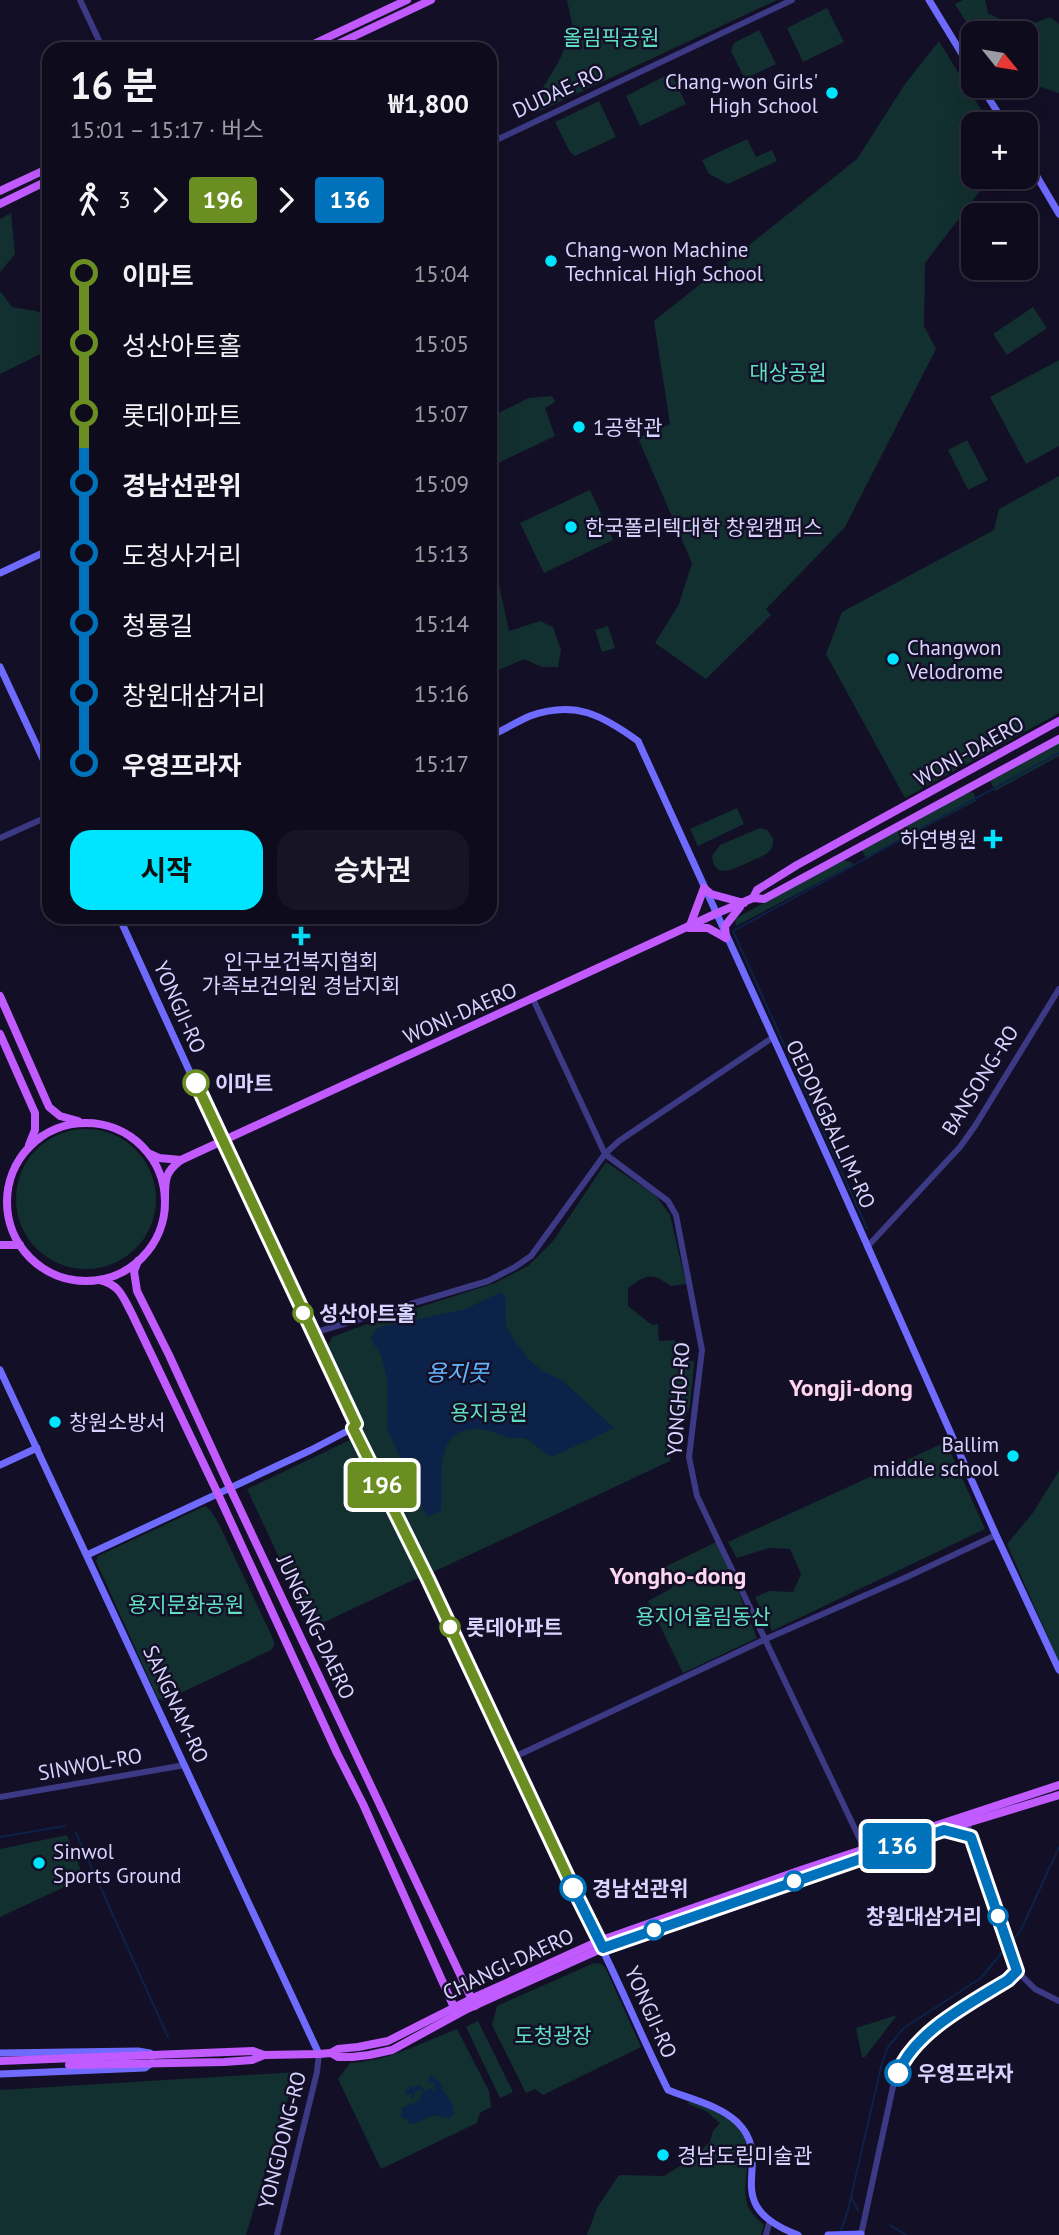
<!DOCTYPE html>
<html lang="ko">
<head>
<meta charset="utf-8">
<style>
  :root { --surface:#0e0b1c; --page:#171425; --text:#f1f3f6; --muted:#9b9ba3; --line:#2e2b3b; --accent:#00e5ff }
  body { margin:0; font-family:"PT Sans","Noto Sans KR",sans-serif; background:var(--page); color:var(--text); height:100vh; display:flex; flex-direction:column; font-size:26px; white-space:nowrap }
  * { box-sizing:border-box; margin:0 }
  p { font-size:23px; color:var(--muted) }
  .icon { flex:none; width:38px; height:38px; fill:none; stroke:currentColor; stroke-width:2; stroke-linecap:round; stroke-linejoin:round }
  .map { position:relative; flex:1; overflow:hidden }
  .drawer { position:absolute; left:42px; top:42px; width:455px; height:882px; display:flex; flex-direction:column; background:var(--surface); border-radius:21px; box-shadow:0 7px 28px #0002,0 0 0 2px var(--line) }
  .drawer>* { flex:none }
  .badge { padding:0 14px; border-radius:5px; font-size:24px; line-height:46px }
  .needle { width:46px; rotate:120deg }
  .tools { position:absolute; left:961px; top:21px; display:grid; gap:14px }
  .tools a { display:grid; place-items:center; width:77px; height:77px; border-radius:14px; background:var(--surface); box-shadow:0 7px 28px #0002,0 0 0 2px var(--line); font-size:35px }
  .map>.badge { position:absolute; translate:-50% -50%; box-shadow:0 0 0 4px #fff }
  .legs { display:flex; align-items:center; gap:10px; height:77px; padding:0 28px; font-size:23px }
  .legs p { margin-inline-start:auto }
  .overview { display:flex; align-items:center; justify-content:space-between; height:119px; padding:0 28px }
  h1 { font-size:38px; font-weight:700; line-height:52px }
  .action { display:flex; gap:14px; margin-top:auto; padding:14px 28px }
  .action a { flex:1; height:80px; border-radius:21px; background:var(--accent); color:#111; font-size:28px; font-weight:700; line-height:80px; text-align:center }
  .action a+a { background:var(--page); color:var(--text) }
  ul { padding:0 28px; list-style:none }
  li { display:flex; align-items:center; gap:24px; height:70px; font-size:26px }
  li i { display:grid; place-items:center; width:10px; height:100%; margin:0 9px; background:currentColor }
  li i::after { content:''; width:18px; height:18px; margin:-9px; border:5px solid; border-radius:50%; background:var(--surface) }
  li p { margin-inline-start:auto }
  li:first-child i { background:linear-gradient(#0000 50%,currentColor 0) }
  li:last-child i { background:linear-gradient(currentColor 50%,#0000 0) }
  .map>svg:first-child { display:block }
  .green { fill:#12302f }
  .water { fill:#0c2248 }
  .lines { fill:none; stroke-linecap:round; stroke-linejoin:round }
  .stream { stroke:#0c2248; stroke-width:2 }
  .tertiary { stroke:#3d3a85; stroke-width:6 }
  .secondary { stroke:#6f6bff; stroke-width:7 }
  .primary { stroke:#c25bff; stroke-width:8 }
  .line-1-casing { stroke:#fff; stroke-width:16 }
  .line-2-casing { stroke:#fff; stroke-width:16 }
  .line-1 { stroke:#6b8e23; stroke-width:10 }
  .line-2 { stroke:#0072bc; stroke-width:10 }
  .poi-dot { fill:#00e5ff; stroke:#130f26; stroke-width:2.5 }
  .stop-1-dot { fill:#fff; stroke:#6b8e23; stroke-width:3.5 }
  .stop-2-dot { fill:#fff; stroke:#0072bc; stroke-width:3.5 }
  .labels { text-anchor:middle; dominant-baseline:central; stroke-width:5; stroke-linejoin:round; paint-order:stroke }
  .park-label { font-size:21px; fill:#5fe0c0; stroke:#130f26 }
  .poi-label { font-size:21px; fill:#d9d4ff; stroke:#130f26; text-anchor:start }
  .street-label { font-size:21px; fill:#d9d4ff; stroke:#130f26 }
  .stop-label { font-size:21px; font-weight:bold; fill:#d9d4ff; stroke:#130f26; text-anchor:start }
  .water-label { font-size:23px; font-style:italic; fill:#62b6ff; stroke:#130f26 }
  .quarter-label { font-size:24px; font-weight:bold; fill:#ffd6f0; stroke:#130f26 }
</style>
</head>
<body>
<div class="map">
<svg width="1059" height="2235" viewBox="0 0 1059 2235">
  <rect width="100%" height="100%" fill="#130f26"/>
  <g class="green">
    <polygon points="567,0 777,0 540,111 534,105 535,100 558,63 573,29"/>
    <polygon points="963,0 985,0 988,13 1019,29 1050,17 1059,24 1059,93 1026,82 1026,33 973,33 955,4"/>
    <polygon points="827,8 844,42 803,62 787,28"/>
    <polygon points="759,30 776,64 745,79 731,51 734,43"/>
    <polygon points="939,41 990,124 973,124 973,177 1021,177 1027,186 980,191 925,263 924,326 936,349 845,527 766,609 771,615 706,679 655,643 679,604 692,563 638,438 670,424 654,321 857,159 905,84"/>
    <polygon points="671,73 686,104 640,126 626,96"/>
    <polygon points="599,101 616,137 575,156 570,152 555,122"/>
    <polygon points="747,139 756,157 772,150 777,161 728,184 709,174 702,160"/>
    <polygon points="11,213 15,254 0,272 0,219"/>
    <polygon points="0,291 12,307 36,311 49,316 49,350 0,374"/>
    <polygon points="1033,307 1047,328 1007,355 993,334"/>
    <polygon points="1059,360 1059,446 1026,464 990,397"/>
    <polygon points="552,396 555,402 545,408 555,436 494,465 490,459 490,417 529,398"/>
    <polygon points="967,440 988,480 968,490 948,450"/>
    <polygon points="1059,476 1059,713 905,798 826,654 842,612 994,530 999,509"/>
    <polygon points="590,490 613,540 544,573 520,523"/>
    <polygon points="490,567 498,580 509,631 540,621 553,627 561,650 558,667 542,667 524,659 499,670 490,665"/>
    <polygon points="608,626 615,648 602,652 595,630"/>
    <polygon points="1059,742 1059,756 995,791 990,780"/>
    <polygon points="965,791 974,793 976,801 866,858 861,849"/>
    <polygon points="737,808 744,824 698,846 690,829"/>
    <path d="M760,828L767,830L773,838C773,843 774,844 771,849C767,856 754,859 747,863C733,869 714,880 712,856L720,845Z"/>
    <polygon points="841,860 848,861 854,864 736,926 735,919"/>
    <circle cx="86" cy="1199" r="70"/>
    <path d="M606,1162L655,1195L670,1215L686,1284L671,1286C651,1272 647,1274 628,1288V1306L652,1325L658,1324L659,1341L674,1340L687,1359L694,1362L690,1406L685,1418L668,1415L672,1437L670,1461L431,1573L363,1431L327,1347L332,1337L367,1324L495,1283L528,1266L553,1241Z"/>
    <polygon points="354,1438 420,1577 312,1628 247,1489"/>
    <polygon points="946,1442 985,1529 772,1631 755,1597 769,1591 793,1592 801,1574 790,1549 769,1548 737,1558 728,1542"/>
    <polygon points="1059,1471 1059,1663 1007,1544 1032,1514"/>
    <polygon points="205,1506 210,1510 218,1522 274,1641 274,1646 271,1650 164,1701 158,1699 96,1561 98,1556"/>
    <polygon points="718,1541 757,1638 683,1673 648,1601 672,1588 663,1568"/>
    <polygon points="67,1835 84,1878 0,1917 0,1849"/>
    <polygon points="594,1963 602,1964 606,1969 641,2047 543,2095 535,2089 526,2093 492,2025 497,2006"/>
    <polygon points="897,2015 865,2057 862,2057 856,2028"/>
    <polygon points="478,2021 513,2092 500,2098 466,2027"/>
    <path d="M457,2029L489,2091L491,2107L480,2113L477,2123L381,2169L338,2079L350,2063C389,2061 421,2043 457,2029Z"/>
    <polygon points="298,2072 284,2109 246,2235 0,2235 0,2090"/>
    <path d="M692,2102C705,2108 721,2113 732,2121C757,2141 743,2173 746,2199C747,2210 756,2218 764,2225L761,2235H587L597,2208L619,2175L664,2176L688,2161L710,2142L713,2131L720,2123L706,2111L686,2103Z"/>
  </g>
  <g class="water">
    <path d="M501,1292L506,1299V1326L514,1340L531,1362L543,1371L563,1381L614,1428L554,1456C542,1456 537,1443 526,1439C521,1436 516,1439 510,1438C500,1436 490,1429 478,1429C431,1428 444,1480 441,1511L427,1517L387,1429V1379L381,1355L371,1339L374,1332L380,1327L466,1309Z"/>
    <path d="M432,2075L444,2087H440C447,2097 453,2100 454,2113L449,2119L445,2116L441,2118L437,2115C427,2116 416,2125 409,2124L408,2120L401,2117L402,2108L412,2103H416C419,2099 424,2096 421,2089L414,2093V2098L411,2099V2092L406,2096V2089L409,2090L411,2086L416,2087L418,2084L426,2091L431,2087L433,2091L435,2090L433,2082L428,2084L429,2076Z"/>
  </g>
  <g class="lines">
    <g class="stream">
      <polyline points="867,1228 733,931 1059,753"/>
      <polyline points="76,1833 168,2037"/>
      <polyline points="0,1837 65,1826"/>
      <polyline points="1011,1942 1021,1930 1059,1847"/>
      <polyline points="852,2199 858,2210"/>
      <polyline points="890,2225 906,2235"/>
      <polyline points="841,2231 848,2210 881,2067 888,2047 904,2028 981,1978 1007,1946"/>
    </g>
    <g class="tertiary">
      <polyline points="80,0 103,49"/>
      <polyline points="490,143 792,0"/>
      <polyline points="0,838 49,816"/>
      <polyline points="533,999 605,1154 668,1201 676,1215 702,1350 689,1457 697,1496 865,1850"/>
      <polyline points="867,1247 960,1147 975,1126 1059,989"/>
      <polyline points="313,1333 488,1281 515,1267 531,1256 605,1154 619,1141 772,1038"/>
      <polyline points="512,1758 766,1639 909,1576 996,1535"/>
      <polyline points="0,1797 185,1765"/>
      <polyline points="967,1823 1017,1971 1035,1989 1059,2001"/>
      <polyline points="946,1830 971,1837"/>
      <polyline points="277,2235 317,2072 319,2054"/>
      <polyline points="766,2235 770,2220"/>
      <polyline points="861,2235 894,2082 902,2063 926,2035 1008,1980 1017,1971"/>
    </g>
    <g class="secondary">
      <polyline points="929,0 973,72"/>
      <polyline points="981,86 1005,124"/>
      <polyline points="1026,158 1059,214"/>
      <polyline points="0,573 49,550"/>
      <polyline points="0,667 49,772"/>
      <path d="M490,736C504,730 516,722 530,716C575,700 602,715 638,741L835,1173L996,1535L1059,1670"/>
      <path d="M119,917L204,1103L356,1424L353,1428L428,1579L584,1913C615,1971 639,2032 668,2090C690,2099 719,2105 737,2122C778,2162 714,2203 798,2235"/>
      <polyline points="0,1370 319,2054"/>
      <polyline points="0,1465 37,1448"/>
      <polyline points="87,1555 311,1450 353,1428"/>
      <polyline points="0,2053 138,2051 150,2053"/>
      <polyline points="0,2074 145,2068 152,2063"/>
      <polyline points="828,2235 861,2234"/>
    </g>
    <g class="primary">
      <polyline points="303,49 407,0"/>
      <polyline points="327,49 431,0"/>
      <polyline points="0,191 49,168"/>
      <polyline points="0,204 49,180"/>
      <polyline points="753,898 757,890 797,865 1059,721"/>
      <polyline points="726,938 708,928 689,928 704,888 711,894 744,903"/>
      <polyline points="726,938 725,926 740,907"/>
      <polyline points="0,996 49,1107 60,1116 78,1121"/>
      <polyline points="0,1034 35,1113 35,1130 29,1145"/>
      <circle cx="86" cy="1202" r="79"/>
      <polyline points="150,1154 159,1158 181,1160"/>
      <path d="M165,1198C165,1179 165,1172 181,1160L715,914L753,898L764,899L1059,739"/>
      <polyline points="0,1245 20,1245"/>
      <polyline points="138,1261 134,1271 137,1291 169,1355 230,1488 475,2006"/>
      <path d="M100,1280C120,1285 123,1297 132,1314L218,1494L337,1753L363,1804L457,2014"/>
      <polyline points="331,2053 338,2057 352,2057 369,2055 392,2050 467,2009 603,1948 944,1830 1059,1795"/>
      <polyline points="0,2061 253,2051 264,2055 319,2054 331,2053 338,2049 358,2047 388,2041 471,1999 599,1941 801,1870 1059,1785"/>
      <polyline points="69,2065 224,2062 252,2060 264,2055"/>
    </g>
  </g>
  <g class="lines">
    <g class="line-1-casing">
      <polyline id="line-1" points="196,1083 356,1424 353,1428 428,1579 573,1888"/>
    </g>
    <g class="line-2-casing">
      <path id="line-2" d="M573,1888L603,1948L944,1830L971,1837L1017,1971L1008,1980C971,2003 915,2031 898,2073"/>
    </g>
    <use href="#line-1" class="line-1"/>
    <use href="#line-2" class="line-2"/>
  </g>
  <g class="poi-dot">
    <circle cx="832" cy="93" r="7"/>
    <circle cx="551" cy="261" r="7"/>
    <circle cx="579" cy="427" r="7"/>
    <circle cx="571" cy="527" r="7"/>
    <circle cx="893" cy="659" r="7"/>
    <path d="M989.5 828.5h7v7h7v7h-7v7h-7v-7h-7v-7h7z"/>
    <path d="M297.5 925.5h7v7h7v7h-7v7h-7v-7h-7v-7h7z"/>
    <circle cx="55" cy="1422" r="7"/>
    <circle cx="1013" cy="1456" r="7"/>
    <circle cx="39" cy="1863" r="7"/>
    <circle cx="663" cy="2155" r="7"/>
  </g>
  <g class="stop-1-dot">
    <circle cx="196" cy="1083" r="12"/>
    <circle cx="303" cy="1313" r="9"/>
    <circle cx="450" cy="1627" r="9"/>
  </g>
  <g class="stop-2-dot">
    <circle cx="794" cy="1881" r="9"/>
    <circle cx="573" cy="1888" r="12"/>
    <circle cx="998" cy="1916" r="9"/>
    <circle cx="654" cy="1930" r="9"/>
    <circle cx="898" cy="2073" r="12"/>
  </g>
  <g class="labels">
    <g class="park-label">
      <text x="611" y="37">올림픽공원</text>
      <text x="788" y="372">대상공원</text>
      <text x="489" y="1412">용지공원</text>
      <text x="186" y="1604">용지문화공원</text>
      <text x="703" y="1616">용지어울림동산</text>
      <text x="553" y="2035">도청광장</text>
    </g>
    <g class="poi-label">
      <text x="818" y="81" text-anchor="end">Chang-won Girls'<tspan x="818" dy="24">High School</tspan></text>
      <text x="565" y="249">Chang-won Machine<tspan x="565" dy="24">Technical High School</tspan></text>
      <text x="593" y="427">1공학관</text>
      <text x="585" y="527">한국폴리텍대학 창원캠퍼스</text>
      <text x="907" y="647">Changwon<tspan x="907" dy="24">Velodrome</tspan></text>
      <text x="977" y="839" text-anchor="end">하연병원</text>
      <text x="301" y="961" text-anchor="middle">인구보건복지협회<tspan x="301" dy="24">가족보건의원 경남지회</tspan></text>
      <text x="69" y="1422">창원소방서</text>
      <text x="999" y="1444" text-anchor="end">Ballim<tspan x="999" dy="24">middle school</tspan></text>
      <text x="53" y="1851">Sinwol<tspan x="53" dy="24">Sports Ground</tspan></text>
      <text x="677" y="2155">경남도립미술관</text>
    </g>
    <g class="street-label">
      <text transform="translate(558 91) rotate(-25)">DUDAE-RO</text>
      <text transform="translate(969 751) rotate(-29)">WONI-DAERO</text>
      <text transform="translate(180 1007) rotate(66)">YONGJI-RO</text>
      <text transform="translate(460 1013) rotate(-24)">WONI-DAERO</text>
      <text transform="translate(980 1080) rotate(-58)">BANSONG-RO</text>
      <text transform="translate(831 1124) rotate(65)">OEDONGBALLIM-RO</text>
      <text transform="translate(678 1399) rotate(-86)">YONGHO-RO</text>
      <text transform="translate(316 1627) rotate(65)">JUNGANG-DAERO</text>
      <text transform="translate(176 1704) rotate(65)">SANGNAM-RO</text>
      <text transform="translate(90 1764) rotate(-10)">SINWOL-RO</text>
      <text transform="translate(508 1964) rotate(-25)">CHANGI-DAERO</text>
      <text transform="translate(651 2012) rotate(66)">YONGJI-RO</text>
      <text transform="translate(282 2140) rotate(-76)">YONGDONG-RO</text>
    </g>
    <g class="stop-label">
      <text x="215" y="1083">이마트</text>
      <text x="319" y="1313">성산아트홀</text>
      <text x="466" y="1627">롯데아파트</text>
      <text x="592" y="1888">경남선관위</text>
      <text x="982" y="1916" text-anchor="end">창원대삼거리</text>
      <text x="917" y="2073">우영프라자</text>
    </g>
    <g class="water-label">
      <text x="457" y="1372">용지못</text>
    </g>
    <g class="quarter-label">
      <text x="851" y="1387">Yongji-dong</text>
      <text x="678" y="1575">Yongho-dong</text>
    </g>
  </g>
</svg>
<div class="tools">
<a><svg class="needle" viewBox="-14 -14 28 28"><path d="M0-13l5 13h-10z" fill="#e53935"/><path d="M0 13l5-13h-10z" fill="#9b9ba3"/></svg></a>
<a>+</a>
<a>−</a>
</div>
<b class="badge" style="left:382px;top:1485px;background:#6b8e23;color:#fff">196</b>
<b class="badge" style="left:897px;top:1846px;background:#0072bc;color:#fff">136</b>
<section class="drawer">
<div class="overview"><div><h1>16 분</h1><p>15:01 – 15:17 · 버스</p></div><b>₩1,800</b></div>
<div class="legs"><svg class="icon" aria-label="walk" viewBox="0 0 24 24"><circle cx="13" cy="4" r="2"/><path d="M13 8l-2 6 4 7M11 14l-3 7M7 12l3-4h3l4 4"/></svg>3<svg class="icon" aria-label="forward" viewBox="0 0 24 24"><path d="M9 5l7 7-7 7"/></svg><b class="badge" style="background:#6b8e23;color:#fff">196</b><svg class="icon" aria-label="forward" viewBox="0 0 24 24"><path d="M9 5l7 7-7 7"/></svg><b class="badge" style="background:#0072bc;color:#fff">136</b></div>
<ul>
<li><i style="color:#6b8e23"></i><b>이마트</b><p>15:04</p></li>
<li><i style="color:#6b8e23"></i><span>성산아트홀</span><p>15:05</p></li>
<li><i style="color:#6b8e23"></i><span>롯데아파트</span><p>15:07</p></li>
<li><i style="color:#0072bc"></i><b>경남선관위</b><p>15:09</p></li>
<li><i style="color:#0072bc"></i><span>도청사거리</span><p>15:13</p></li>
<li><i style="color:#0072bc"></i><span>청룡길</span><p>15:14</p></li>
<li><i style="color:#0072bc"></i><span>창원대삼거리</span><p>15:16</p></li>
<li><i style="color:#0072bc"></i><b>우영프라자</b><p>15:17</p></li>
</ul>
<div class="action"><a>시작</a><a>승차권</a></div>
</section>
</div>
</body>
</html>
